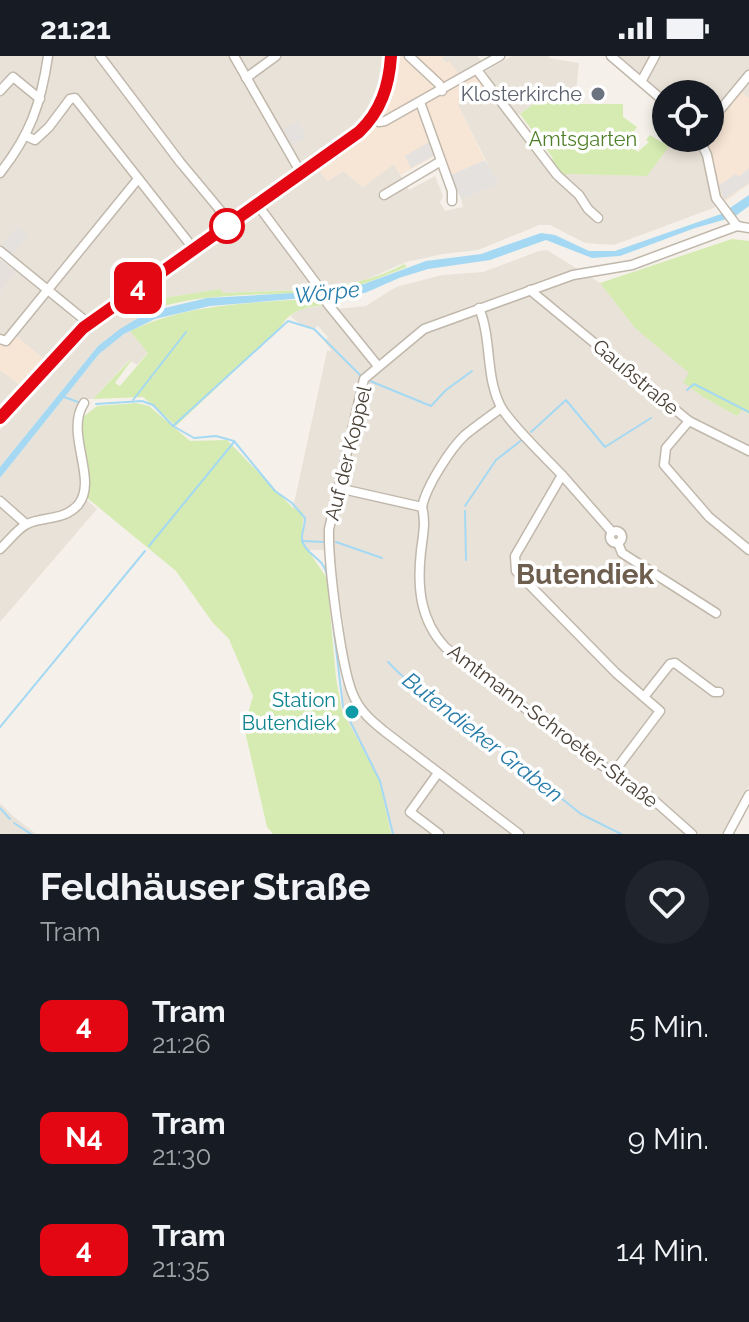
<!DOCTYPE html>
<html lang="de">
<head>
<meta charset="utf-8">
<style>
  :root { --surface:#171b24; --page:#20242c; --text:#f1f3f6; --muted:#9ea1a6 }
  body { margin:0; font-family:Raleway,sans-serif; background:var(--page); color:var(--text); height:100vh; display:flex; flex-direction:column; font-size:30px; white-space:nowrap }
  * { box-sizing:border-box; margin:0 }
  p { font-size:26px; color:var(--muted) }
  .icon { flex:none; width:44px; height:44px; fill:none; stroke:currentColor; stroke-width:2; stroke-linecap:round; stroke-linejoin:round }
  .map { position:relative; height:778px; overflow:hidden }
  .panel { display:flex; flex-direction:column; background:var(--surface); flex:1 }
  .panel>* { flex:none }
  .badge { padding:0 16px; border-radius:12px; font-size:28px; line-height:52px }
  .fabs { position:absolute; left:652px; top:24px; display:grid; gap:16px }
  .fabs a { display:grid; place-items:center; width:72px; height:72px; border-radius:50%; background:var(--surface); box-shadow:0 4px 12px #0003; font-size:40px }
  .map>.badge { position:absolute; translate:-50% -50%; box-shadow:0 0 0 4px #fff }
  .round { display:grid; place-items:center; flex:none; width:84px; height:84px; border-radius:42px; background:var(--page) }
  .summary { display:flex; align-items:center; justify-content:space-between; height:136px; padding:0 40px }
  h1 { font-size:38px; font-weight:700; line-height:60px }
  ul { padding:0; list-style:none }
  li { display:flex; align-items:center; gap:24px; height:112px; padding:0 40px }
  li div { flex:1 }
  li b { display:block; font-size:30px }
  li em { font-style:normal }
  li .badge { min-width:88px; font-weight:700; text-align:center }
  .status { display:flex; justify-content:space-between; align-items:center; height:56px; padding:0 40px; background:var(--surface); direction:ltr }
  .status svg { height:22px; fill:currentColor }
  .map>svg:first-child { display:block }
  .residential { fill:#e9e2d8 }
  .commercial { fill:#f7e6d5 }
  .industrial { fill:#e5e0db }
  .green { fill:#d5ebb1 }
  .parking { fill:#e4e1de }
  .water { fill:#a5d9f3 }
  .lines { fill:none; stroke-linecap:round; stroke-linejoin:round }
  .stream { stroke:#a5d9f3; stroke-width:2 }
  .minor-casing { stroke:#c1b8ac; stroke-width:11 }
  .minor { stroke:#fff; stroke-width:8 }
  .tram { stroke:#989898; stroke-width:2 }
  .line-casing { stroke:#fff; stroke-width:18 }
  .line { stroke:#e30613; stroke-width:12 }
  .worship-dot { fill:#6b7280; stroke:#fff; stroke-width:3 }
  .stop-dot { fill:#fff; stroke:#e30613; stroke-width:4 }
  .culture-dot { fill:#0f9aa8; stroke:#fff; stroke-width:3 }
  .labels { text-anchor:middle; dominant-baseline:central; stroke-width:7; stroke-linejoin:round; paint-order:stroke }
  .worship-label { font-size:20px; fill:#5b616d; stroke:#fff; text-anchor:end }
  .park-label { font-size:20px; fill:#4f7f27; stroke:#fff }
  .street-label { font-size:20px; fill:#4a4137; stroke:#fff }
  .culture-label { font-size:20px; fill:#0d838f; stroke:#fff; text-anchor:end }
  .water-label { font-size:22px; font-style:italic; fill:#287daa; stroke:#fff }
  .district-label { font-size:28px; font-weight:bold; fill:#6d5e4e; stroke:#fff }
</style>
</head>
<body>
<div class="status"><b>21:21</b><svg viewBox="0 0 49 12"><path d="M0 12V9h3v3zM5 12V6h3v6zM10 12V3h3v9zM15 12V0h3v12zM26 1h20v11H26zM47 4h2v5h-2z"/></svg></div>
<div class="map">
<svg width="749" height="778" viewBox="0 0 749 778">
  <rect width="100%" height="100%" fill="#f5f1ea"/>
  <g class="residential">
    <polygon points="0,0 382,0 380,28 374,45 369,55 349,75 309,101 88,259 45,227 0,189"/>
    <polygon points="444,0 477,0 482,5 460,19 441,2"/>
    <polygon points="512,0 549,0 549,2 579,7 575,43 539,44 511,64 552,117 553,125 568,118 647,120 675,82 695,82 704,100 716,151 614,189 585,187 550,169 539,169 478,194 443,198 406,206 363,225 296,234 222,237 220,233 164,242 133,256 136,263 98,290 0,411 0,374 99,264 184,211 185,207 317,113 328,125 343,115 363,131 394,108 409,134 435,120 443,140 440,146 445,155 463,151 461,143 498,128 458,49 477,20"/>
    <polygon points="620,0 749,0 749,42 740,35 710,72 710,38 666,38 666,40"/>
    <polygon points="547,194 600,227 635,272 690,317 684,326 703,341 737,360 742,354 749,358 749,730 725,778 391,778 379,723 342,655 344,572 333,494 308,494 302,486 303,456 293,452 327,295 332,295 324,285 328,281 318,270 315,272 300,268 290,260 301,253 326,249 336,253 366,250 396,231 442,219 483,216 539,195"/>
    <polygon points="17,216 51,241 78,267 45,304 16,280 7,291 0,288 0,237"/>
    <polygon points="130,275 148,296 137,309 129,304 93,343 84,343 78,348 76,358 80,438 97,453 0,566 0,422 99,298 112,286"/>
    <polygon points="0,314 20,329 0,350"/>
    <polygon points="0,747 14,761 36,778 0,778"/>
  </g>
  <g class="commercial">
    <polygon points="395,0 444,0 442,3 445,7 449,5 460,19 472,13 486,33 458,49 485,104 451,119 442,96 401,119 394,108 363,131 343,115 328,125 317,113 346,93 384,51 393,23"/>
    <polygon points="740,34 749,42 749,128 723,147 705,82 710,82 710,72"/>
    <polygon points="16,280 45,304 20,329 0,314 0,288 7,291"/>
  </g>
  <polygon class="industrial" points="0,203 17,216 0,237"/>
  <g class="green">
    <polygon points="580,43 581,48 623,48 623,61 637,71 629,83 633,86 631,90 638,96 649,86 646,84 650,79 663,87 667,82 673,85 647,120 568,118 564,120 550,106 553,102 520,58 539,44"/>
    <polygon points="732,183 749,185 749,358 742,354 737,360 703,341 683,326 689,317 635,272 600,227"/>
    <path d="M404,208L407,211C393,216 380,222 366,227C349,233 329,234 311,236C265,240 174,235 136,263L133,256L155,248L164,242L220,233L223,237C282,234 350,238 404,208Z"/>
    <path d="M323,242L326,249C308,251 290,253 281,271L176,370L143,341L93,343L130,304L131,305L115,327L120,330L148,297L130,275C191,246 257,247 323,242Z"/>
    <polygon points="137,347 149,350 190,385 227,384 293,452 303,456 302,486 327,522 336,622 342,655 379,723 391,778 273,778 267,771 244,671 253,640 229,583 213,567 176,515 86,441 81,363 97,350"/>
  </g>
  <g class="parking">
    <polygon points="298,65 307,81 292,89 283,73"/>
    <polygon points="429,86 435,99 411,112 405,100"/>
    <polygon points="485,104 499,128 461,143 451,119"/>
    <polygon points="749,112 749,127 724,144 719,129 736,118 739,121"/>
    <polygon points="17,171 28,179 12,198 2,189"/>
  </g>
  <polygon class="water" points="749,139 749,150 734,161 695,172 620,200 592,202 546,184 490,204 428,213 399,222 365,237 210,250 155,263 124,278 99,298 0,422 0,411 98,290 120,273 148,256 207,242 311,236 364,228 426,205 481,198 541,177 555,179 589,195 615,195 721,158"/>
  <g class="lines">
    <g class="stream">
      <polyline points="370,325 431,350 446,334 472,315"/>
      <polyline points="687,334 694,328 749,356"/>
      <polyline points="64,341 78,346"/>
      <polyline points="133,344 186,276"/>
      <path d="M96,348L142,345L153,349L173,370L194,382L216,380L234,385L275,435L292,447L305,462C306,470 299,480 303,487C311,504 324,499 328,524"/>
      <polyline points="173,370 288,265 314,273 361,320"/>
      <polyline points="531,376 566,344 605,391 651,362"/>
      <polyline points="465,450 496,404 523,383"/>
      <polyline points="465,455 466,504"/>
      <polyline points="302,485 324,486"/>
      <polyline points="336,486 382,502"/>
      <polyline points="149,490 234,386"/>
      <polyline points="332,559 343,651 380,725 393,778"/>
      <polyline points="388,606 400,618 486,682 581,758 621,778"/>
      <polyline points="0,671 145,495"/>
      <polyline points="0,752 10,763"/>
      <polyline points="14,767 31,778"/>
    </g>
    <g class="minor-casing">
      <g id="minor">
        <polyline points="100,0 180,106 230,166"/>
        <polyline points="234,0 301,117"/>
        <polyline points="409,0 439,28 442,35"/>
        <polyline points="611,0 666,47"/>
        <polyline points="477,14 557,119 579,139 588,153 598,162"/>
        <polyline points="246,22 276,0"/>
        <polyline points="642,24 655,0"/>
        <polyline points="0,35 13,21 40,43"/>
        <polyline points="420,46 452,135 452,145"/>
        <polyline points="371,61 379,66 385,65 500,0"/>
        <polyline points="710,66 749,19"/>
        <polyline points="26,80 35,84 49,71 70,43 75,42 193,192"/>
        <polyline points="699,82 707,99 716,142 737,170"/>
        <path d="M0,117C30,79 41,48 48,0"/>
        <polyline points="384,139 441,105"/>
        <polyline points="257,148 321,234"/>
        <polyline points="737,170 749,172"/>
        <polyline points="0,195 87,266"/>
        <polyline points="530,234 689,365 749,395"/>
        <polyline points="327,247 378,310"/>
        <path d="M479,252C492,283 485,318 500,349C508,366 547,403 562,419L515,500L516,515L616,617L660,655L614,716"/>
        <polyline points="0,283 6,285 138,123"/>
        <path d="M0,363L48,308L82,275L87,266L358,75C379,54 388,30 390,0"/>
        <polyline points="689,365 666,392 664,409 709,461 749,494"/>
        <polyline points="562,419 612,476"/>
        <path d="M338,432L422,451C426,466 423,479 421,495C417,531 420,564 445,591L589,701L648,739L692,778"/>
        <polyline points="0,445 26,468"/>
        <path d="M422,451C426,431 450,393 465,379C476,370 489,361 501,352"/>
        <circle cx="616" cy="481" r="6"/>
        <polyline points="618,487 622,497 716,557"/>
        <path d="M0,493C8,486 17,473 27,468C45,460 63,465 78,449C99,424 64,377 84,347"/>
        <polyline points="644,641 670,608 675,607 714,636 719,636"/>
        <polyline points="438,717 410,756 439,778"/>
        <path d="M519,778L384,675C373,666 362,657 355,643C341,617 328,505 329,473L364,323L424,273L573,219L632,209L737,170"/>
        <polyline points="728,778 749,739"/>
      </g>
    </g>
    <use href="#minor" class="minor"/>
    <polyline class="tram" points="0,363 83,272 359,76 382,45 391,0"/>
  </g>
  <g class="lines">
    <g class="line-casing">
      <path id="line" d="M0,362L83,272L359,76C381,55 389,30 391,0"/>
    </g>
    <use href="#line" class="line"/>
  </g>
  <circle class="worship-dot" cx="598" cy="38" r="8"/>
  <circle class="stop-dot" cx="227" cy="170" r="16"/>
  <circle class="culture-dot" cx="352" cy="656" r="8"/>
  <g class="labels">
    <g class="worship-label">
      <text x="582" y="38">Klosterkirche</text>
    </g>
    <g class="park-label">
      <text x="583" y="83">Amtsgarten</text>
    </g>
    <g class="street-label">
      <text transform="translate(636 321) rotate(40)">Gaußstraße</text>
      <text transform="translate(348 397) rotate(-76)">Auf der Koppel</text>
      <text transform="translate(553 670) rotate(37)">Amtmann-Schroeter-Straße</text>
    </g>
    <g class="culture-label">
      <text x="336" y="644">Station<tspan x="336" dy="23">Butendiek</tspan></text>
    </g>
    <g class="water-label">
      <text transform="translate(327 236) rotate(-6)">Wörpe</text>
      <text transform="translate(483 681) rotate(38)">Butendieker Graben</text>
    </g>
    <g class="district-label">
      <text x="585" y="518">Butendiek</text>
    </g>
  </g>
</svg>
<div class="fabs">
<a><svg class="icon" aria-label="locate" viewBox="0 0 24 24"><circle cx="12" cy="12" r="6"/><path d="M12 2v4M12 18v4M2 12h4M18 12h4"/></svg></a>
</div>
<b class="badge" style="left:138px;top:232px;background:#e30613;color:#fff">4</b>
</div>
<section class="panel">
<div class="summary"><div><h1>Feldhäuser Straße</h1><p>Tram</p></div><a class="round"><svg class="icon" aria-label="heart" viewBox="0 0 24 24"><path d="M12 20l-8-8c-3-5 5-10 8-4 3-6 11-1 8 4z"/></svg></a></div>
<ul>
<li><span class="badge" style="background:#e30613;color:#fff">4</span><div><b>Tram</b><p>21:26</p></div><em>5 Min.</em></li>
<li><span class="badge" style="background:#e30613;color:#fff">N4</span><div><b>Tram</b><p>21:30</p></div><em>9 Min.</em></li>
<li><span class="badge" style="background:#e30613;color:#fff">4</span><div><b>Tram</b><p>21:35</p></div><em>14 Min.</em></li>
</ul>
</section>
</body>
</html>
